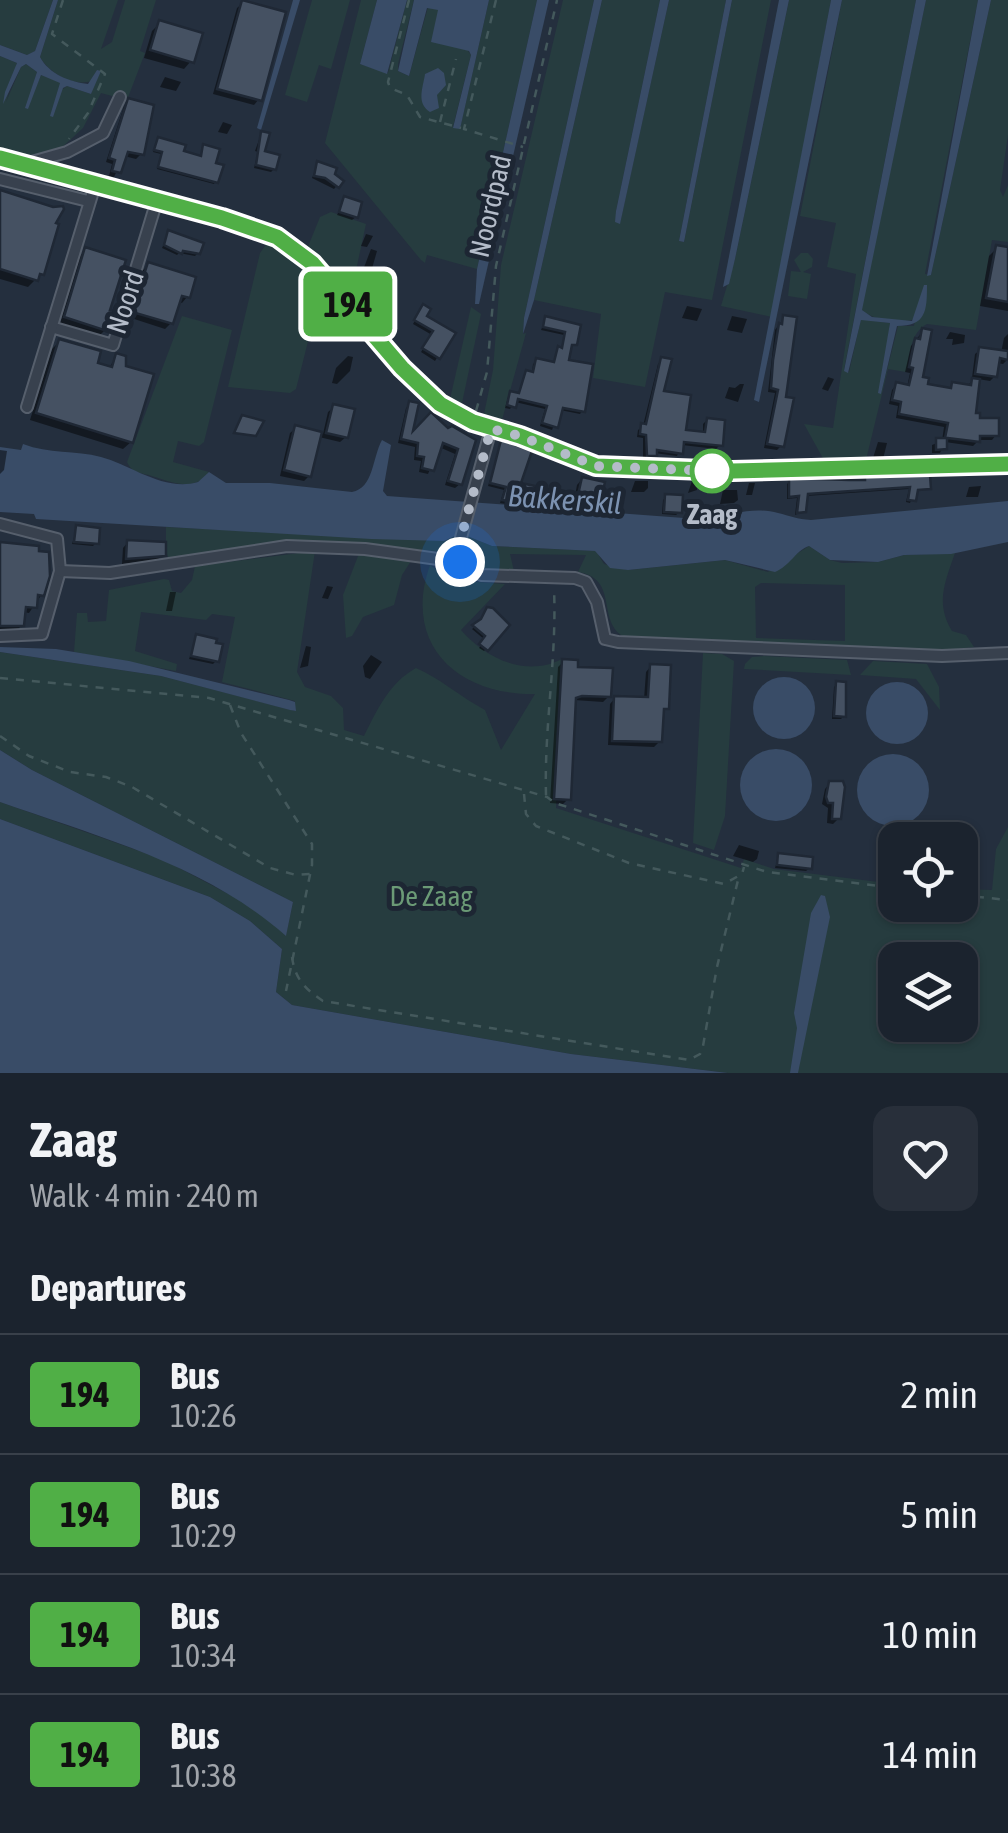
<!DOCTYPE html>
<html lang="en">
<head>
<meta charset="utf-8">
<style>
  :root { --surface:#1b232e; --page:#282f3a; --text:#f1f3f6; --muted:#a0a4aa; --line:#39404a }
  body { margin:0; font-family:"Asap Condensed",sans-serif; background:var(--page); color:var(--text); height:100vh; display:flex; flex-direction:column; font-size:38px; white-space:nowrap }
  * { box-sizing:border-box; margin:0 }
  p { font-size:32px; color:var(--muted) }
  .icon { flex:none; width:55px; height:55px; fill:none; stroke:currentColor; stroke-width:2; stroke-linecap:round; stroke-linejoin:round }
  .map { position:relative; height:1073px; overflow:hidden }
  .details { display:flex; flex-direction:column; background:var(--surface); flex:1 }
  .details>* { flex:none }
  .badge { padding:0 20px; border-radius:8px; font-size:35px; line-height:65px }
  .controls { position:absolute; left:878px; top:822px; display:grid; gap:20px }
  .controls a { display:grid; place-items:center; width:100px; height:100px; border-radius:20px; background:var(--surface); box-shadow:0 2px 8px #0004,0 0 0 2px var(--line); font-size:50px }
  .you { position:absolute; width:50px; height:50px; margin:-25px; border:8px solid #fff; border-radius:50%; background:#1a73e8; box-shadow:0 0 0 15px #1a73e833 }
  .map>.badge { position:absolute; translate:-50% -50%; box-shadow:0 0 0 5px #fff }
  h2 { padding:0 30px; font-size:38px; line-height:90px }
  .round { display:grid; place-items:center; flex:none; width:105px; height:105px; border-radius:20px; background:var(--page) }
  .summary { display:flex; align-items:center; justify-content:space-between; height:170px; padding:0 30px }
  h1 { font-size:48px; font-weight:700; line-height:75px }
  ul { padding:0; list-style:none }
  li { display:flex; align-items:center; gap:30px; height:120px; padding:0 30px; border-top:2px solid var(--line) }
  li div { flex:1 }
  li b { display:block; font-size:38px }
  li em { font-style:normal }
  li .badge { min-width:110px; font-weight:700; text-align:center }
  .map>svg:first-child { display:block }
  .green { fill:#263c3f; fill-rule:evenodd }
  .water { fill:#394c67 }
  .shadow { fill:#0007 }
  .building { fill:#455162; stroke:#1f2835; stroke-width:2.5 }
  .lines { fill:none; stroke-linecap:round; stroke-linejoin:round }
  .minor-casing { stroke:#565f6c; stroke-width:14 }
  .path { stroke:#44595c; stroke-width:2.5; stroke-dasharray:8 8; stroke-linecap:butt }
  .minor { stroke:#38414e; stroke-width:10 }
  .line-casing { stroke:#fff; stroke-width:22 }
  .line { stroke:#50af46; stroke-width:15 }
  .walk { stroke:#b4bcc9; stroke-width:10; stroke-dasharray:0 18 }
  .stop-dot { fill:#fff; stroke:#50af46; stroke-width:5 }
  .labels { text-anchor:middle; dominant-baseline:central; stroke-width:10; stroke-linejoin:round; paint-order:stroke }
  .street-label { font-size:28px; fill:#b4bcc9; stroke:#1d2633 }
  .stop-label { font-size:28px; font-weight:bold; fill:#b4bcc9; stroke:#1d2633 }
  .park-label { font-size:28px; fill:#6b9a76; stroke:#1d2633 }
  .water-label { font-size:30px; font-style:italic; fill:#7c92b1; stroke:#1d2633 }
</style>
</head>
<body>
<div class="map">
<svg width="1008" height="1073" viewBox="0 0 1008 1073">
  <rect width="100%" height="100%" fill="#242f3e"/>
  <g class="green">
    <polygon points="0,0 53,0 35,51 27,55 0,45"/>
    <path d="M58,0H118L101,49L112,42L125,0H156L140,51L145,53L127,100L101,93L83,128L47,161L0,149V56L17,63L6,102L21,67L26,64L37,72L26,108L41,75L60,82L63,89L67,86L91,94L97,70L91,81C74,87 49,73 40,57Z"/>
    <polygon points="312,0 350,0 331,69 319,65 307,102 285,95"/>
    <polygon points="361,0 377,0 360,64 388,73 407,0 414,0 398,64 398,71 409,76 428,7 439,10 471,55 453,127 460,128 489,0 537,0 477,269 427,255 425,263 421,260 325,143"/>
    <polygon points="563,0 594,0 524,318 523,334 526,333 502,420 494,426 482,424 493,370 501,265"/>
    <polygon points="602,0 660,0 616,211 620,223 669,0 726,0 679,241 684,242 732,0 771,0 712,300 665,292 645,387 593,378 601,314 534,300"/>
    <polygon points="789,0 831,0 772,317 721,306 735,259"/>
    <path d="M842,0H916L844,370L849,372L861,319L890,323L881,394L898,326H914L915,319C901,324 874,321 862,310V304L926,0H978L925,274L931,275L991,0H1008V135L1000,190L1003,197L1008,185V242L992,240L976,330L927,324C910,333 910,354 906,372L888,369L866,460L825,462L804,424L833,428L856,274L827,267L836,223L800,216Z"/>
    <polygon points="331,212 366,224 352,289 344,291 307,249 320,217"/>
    <polygon points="270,239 297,256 327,288 320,294 296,389 290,393 228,387 260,253"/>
    <polygon points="801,253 808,253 813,259 812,267 803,272 811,274 807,299 788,296 791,271 801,272 794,260"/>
    <polygon points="471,307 481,314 462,403 450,399"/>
    <path d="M182,316L232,330L204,442L199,446L178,441L173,462L209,472C194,492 174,483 155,477C142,472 133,475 127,462Z"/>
    <path d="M166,527L444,541L457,535L452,549L447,552C355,544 261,546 169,559L166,552Z"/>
    <path d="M467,536L492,546L596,551L604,564L628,570L725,560L768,572L809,546L830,560L842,563L878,562L904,555L955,553C945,582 935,603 952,631L966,635L974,647L939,651L629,639C593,626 622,579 578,572L586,555L510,554L514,571L480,570L470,554ZM761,583L845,585V641L756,638L755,587Z"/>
    <path d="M315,551L297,672L305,687L331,696L343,708L344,730L364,736C377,710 389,683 416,668C438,677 462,698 485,710L501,750L535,694C457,695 402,644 430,565L451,580L505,584L461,630C485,658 526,678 562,659L556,808L741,868L744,859L774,869L895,884V905H960V889L992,890L996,849L1008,827V1073H728L571,1054L292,1005L276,992L282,949L250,921L210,897L0,819V802L162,859L253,907L286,935L293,902L32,770L0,750V652L161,676L295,711V701L222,682L235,617L212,614L206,620L141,612L135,651L177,664L176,671L74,652L77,613H87L88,622L106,621L109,590L164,579L169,580L172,591L181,593L192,580L195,566ZM895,960H960V1025H895Z"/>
    <polygon points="360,551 411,561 402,575 394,605 363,617 352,636 346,638 343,595"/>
    <polygon points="703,653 722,654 734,661 725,816 714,850 693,843"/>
    <polygon points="764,656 847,660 851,675 744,669 745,664 752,657"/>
    <polygon points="873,661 927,664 939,687 940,710 916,679 860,675"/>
  </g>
  <g class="water">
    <path d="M53,0H58L40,57C49,74 70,82 88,84L97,70L101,71L91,94L67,86L63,88L53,117L50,116L60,83L41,75L28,109L25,108L37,72L26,64L21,67L3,104L5,92L17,63L0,56V45L27,55L35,51Z"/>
    <polygon points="293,0 300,0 261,130 257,128"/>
    <polygon points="377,0 407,0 387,74 360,64"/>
    <polygon points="414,0 489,0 460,129 453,128 471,55 469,51 431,42 438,10 427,8 409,76 398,71"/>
    <polygon points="537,0 549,0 479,304 475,304 477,269"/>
    <polygon points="594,0 602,0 534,300 523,334 524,318"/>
    <polygon points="660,0 669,0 620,224 615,222 616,211"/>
    <polygon points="726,0 732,0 684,242 679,241"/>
    <polygon points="779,0 789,0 735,259 729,284 723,287"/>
    <polygon points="831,0 842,0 759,402 754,400"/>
    <path d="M916,0H926L862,310L872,317L912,321L924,285H927C927,311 926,326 897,326L881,394L878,393L890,323L861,320L848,373L844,371Z"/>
    <polygon points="978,0 991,0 931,275 927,276"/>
    <path d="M438,68L444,73L446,85L437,95L439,108L430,112C416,103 423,88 425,74Z"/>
    <path d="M382,440L391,445L383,491L387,496L711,520C732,513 756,507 778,513C790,516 797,519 811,520L1008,501V542L951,554L904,555L878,562L830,560L809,546C795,551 790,566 775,572L725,560L628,570L610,568L595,551L492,546L467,536L457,535L444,541L371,539L36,519L34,514L0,512V447L21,450L23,444C49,454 75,450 101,457C131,465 164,492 198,482L209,472L226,483H270L352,492C374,488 372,458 382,440Z"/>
    <polygon points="0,647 56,649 129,661 289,700 295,702 296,711 290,710 161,676 0,652"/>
    <circle cx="784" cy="708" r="31"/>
    <circle cx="897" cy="713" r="31"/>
    <circle cx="776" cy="785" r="36"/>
    <path d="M0,750L32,770L293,902L286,936C206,865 99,837 0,802Z"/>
    <circle cx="893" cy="790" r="36"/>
    <polygon points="0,819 210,897 250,921 282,949 276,992 292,1005 571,1054 728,1073 0,1073"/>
    <polygon points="821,895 825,896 830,917 798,1073 790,1073 797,1028 794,1013 811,913"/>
  </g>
  <g class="shadow">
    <polygon points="243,3 259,99 254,105 213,94 237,8"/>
    <polygon points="160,23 191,61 184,69 144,58 152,31"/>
    <polygon points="165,77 181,82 176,91 160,87"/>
    <polygon points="129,101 141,154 136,159 124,156 114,177 109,176 112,164 106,162 124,106"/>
    <polygon points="223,122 232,125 227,134 218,132"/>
    <polygon points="261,134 262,152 274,169 271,172 254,168 258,152 255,151"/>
    <polygon points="156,142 200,158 204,147 216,181 214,184 157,169 161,154 153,152"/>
    <polygon points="318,164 341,181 334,189 312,178"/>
    <polygon points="0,191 53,225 36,279 28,287 0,279"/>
    <polygon points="345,199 356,217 352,220 337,215"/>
    <polygon points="169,233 198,253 195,256 179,253 177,255 162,248"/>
    <polygon points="366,234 373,236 367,247 361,246"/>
    <polygon points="997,248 1008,250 1008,311 980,306 989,256"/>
    <polygon points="371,249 377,251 371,272 363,270"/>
    <polygon points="86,250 107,311 105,330 100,335 60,323 80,256"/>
    <polygon points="149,265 187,297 182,303 177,301 171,323 165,329 128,317 143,270"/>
    <polygon points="382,304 389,313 376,323 370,315"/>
    <polygon points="687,306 702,309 697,321 682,318"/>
    <polygon points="420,311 423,317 452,334 435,361 421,352 432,335 413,324"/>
    <polygon points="732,316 747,319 742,333 727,330"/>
    <polygon points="784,318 781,446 777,450 764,448 775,393 768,392 775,330"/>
    <polygon points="546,319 578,327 566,362 583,410 580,414 560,410 552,430 540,426 545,409 515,402 510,409 505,408 508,397 511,394 518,396 524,376 532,374 533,364 537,361 553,364 556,352 561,350 564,335 541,330"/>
    <polygon points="923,331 920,378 925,386 948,390 953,385 968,385 974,379 972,378 975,354 980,350 1001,353 1004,338 1008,334 1008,359 1003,364 997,363 995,376 990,381 978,379 974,416 996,435 992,440 979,440 973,446 945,442 940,453 932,453 932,445 942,441 944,427 896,418 898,406 889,404 892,390 896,385 907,387 910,373 905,372 911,346"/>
    <polygon points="950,332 965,335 964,343 952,345 953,339 946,339"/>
    <polygon points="60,341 95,365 108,369 117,356 131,442 123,449 30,420 52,349"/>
    <polygon points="348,356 353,357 350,371 337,384 332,383 336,368"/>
    <polygon points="662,360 661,393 683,432 703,434 703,424 707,420 720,445 716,449 682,445 677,456 654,453 650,459 643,459 643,438 637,437 638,430 643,426 658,364"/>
    <polygon points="828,377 834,379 828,391 822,389"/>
    <polygon points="740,384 744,384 738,402 725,398 729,387 735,388"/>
    <polygon points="410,404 409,439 448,431 473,441 460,484 455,488 445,485 455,454 439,447 428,474 419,472 421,461 414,460 415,447 398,443 406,408"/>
    <polygon points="334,407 346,437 340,442 319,437 309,476 304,481 280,476 290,433 296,428 323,434 328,412"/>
    <polygon points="878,442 887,443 883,459 873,458"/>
    <polygon points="502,443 528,504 525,507 500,503 504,490 488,486"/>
    <polygon points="0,450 7,451 4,470 0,474"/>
    <polygon points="582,479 599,499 593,505 574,501 577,485"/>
    <polygon points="635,481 648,481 648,488 644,492 631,492"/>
    <polygon points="692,481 697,482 697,490 688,493"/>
    <polygon points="790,481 928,488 915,492 910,503 906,502 909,489 806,496 804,511 795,515 797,498 787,499 787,484"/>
    <polygon points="749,483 755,483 752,495 746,495"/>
    <polygon points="981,486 978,497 966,497 969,487"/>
    <polygon points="723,490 737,490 738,500 734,503 720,504"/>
    <polygon points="666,496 680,512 676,515 662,514 663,500"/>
    <polygon points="77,528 96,543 93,546 72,544"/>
    <polygon points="128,542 163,555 157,560 122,564 123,548"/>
    <polygon points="0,545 42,594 29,613 23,612 22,625 16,631 0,630"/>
    <polygon points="327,586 333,587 328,599 322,598"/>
    <polygon points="170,592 176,592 172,611 166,611"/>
    <polygon points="480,623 507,625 484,651 479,648 485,640 472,629"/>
    <polygon points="197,637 216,661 213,664 189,659"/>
    <polygon points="306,646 311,647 308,666 300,668"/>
    <polygon points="371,655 382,662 370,679 365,677 363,666"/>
    <polygon points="563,662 609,696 603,702 574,700 568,799 563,804 550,803 558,667"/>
    <polygon points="651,666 667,708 661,713 660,741 654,747 608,745 610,704 615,698 644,699 646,672"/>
    <polygon points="837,684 844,716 841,719 832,719 834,687"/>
    <polygon points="830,783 839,818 833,824 827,823 828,808 822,804 825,789"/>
    <polygon points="739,845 759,851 757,859 753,862 733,856"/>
    <polygon points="779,855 810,868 806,871 775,868"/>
  </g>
  <g class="building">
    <polygon points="242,0 286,12 262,101 217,89"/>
    <polygon points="159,20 203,33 194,63 150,50"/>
    <polygon points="128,98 154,105 144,155 128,152 121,173 112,171 115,160 109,158"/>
    <polygon points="261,131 270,133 265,151 280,155 276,170 256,165"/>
    <polygon points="158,137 186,145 184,151 201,156 203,144 220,149 216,163 224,165 218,183 158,167 162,152 154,150"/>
    <polygon points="317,161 337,168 335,174 344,181 339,188 325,178 314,176"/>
    <polygon points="0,190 53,207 63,206 64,209 56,223 59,224 44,275 40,274 38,281 0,269"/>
    <polygon points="344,196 362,202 358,218 339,212"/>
    <polygon points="168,230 204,243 200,254 183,251 182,254 164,245"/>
    <polygon points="996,245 1008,247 1008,302 986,298"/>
    <polygon points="85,247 126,260 110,310 114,311 107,331 64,317"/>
    <polygon points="148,262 196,277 190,298 182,296 173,324 132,312"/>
    <polygon points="423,304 431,309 427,316 456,333 440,359 422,348 433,331 414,320"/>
    <polygon points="783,315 797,317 786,397 794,398 784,447 767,444 778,390 771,388 773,360 779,323 782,324"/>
    <polygon points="545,316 581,325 577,345 572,345 569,360 593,364 585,412 563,408 558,428 542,423 547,406 518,399 516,408 507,405 510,391 519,393 526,370 533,372 536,358 554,362 558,346 562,348 565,332 543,327"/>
    <polygon points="922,328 932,330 923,377 929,378 928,384 951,388 952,382 971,385 972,378 980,379 976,413 980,413 980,418 999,418 999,436 980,436 980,442 947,438 947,449 936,450 936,438 945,438 948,423 899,414 901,402 892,400 896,382 909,385 913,368 909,367 915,338 920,339"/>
    <polygon points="59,339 101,351 98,363 112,367 116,353 126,356 126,366 154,374 133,443 36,413"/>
    <polygon points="979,347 1008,351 1008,360 1000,358 997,377 975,374"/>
    <polygon points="661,357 672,359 664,391 691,395 686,430 705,432 707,418 725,420 723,446 684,442 683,454 657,450 657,456 647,456 646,435 640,434 641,423 646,424"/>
    <polygon points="409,401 419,403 413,431 431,412 448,428 452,426 476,440 462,485 448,481 458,449 443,443 434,471 422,468 424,457 417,456 418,443 401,439"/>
    <polygon points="333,404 355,409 348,438 326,433"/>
    <polygon points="242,415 264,421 256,436 234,433"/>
    <polygon points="295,425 322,432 311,477 284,470"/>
    <polygon points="501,440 532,451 521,483 535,486 531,505 502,500 506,487 490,483"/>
    <polygon points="905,475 930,475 931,489 918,490 916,501 908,500 910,487 808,494 806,512 797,513 799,496 789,497 789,478 849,480 865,480 865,476"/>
    <polygon points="582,477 605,482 601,500 578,495"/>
    <polygon points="665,494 683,495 682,513 664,512"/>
    <polygon points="76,525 100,528 99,544 74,542"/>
    <polygon points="127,540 166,542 166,556 126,559"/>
    <polygon points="0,542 39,546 39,551 49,552 50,576 44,596 38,595 37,608 26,607 24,626 0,626"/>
    <polygon points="487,607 493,608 510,625 488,651 479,644 485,636 472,625 481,619"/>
    <polygon points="196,634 217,639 216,643 223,644 219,662 191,656"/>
    <polygon points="562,659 578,660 578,667 613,668 611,697 582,696 576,698 571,800 554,799"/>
    <polygon points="650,664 671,665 669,709 664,709 662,742 612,741 614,696 648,697"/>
    <polygon points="836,681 846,682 846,717 834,716"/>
    <polygon points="829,781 843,781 845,787 841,819 832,819 833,803 828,803 826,797"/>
    <polygon points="778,853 813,857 812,869 777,865"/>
  </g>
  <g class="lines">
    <g class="minor-casing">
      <g id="minor">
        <polyline points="0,158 222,218 277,237 312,263 402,368 439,405 473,422 519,436 597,466 733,471 1008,464"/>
        <polyline points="21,165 67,152 103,133 120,97"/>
        <polyline points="0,179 88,201"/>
        <polyline points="51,327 113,345 157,200"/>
        <polyline points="27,407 95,185"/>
        <polyline points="0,524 57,539 60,571 42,634 0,636"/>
        <polyline points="460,562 459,545 491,429"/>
        <polyline points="60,571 110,573 287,546 365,549 460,562 463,569 482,575 575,578 586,582 597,602 605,639 618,642 942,656 1008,653"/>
      </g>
    </g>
    <g class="path">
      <polyline points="63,0 52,34 105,74 88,113 69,139"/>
      <polyline points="409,0 388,82 390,88 407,95 420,117 461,128"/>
      <polyline points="496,0 464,129 523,147"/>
      <polyline points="440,122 456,59"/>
      <polyline points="476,411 487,372 496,266 557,0"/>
      <polyline points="0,678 209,698 547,797 555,803 767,872 895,888"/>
      <polyline points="230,705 241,733 312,844 312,865 286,991"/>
      <polyline points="0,736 29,756 70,772 106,777 132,787 270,868 296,875 310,874"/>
      <polyline points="524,794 526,814 536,826 629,863 724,884 742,874 744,867"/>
      <path d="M546,795C544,726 557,658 554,589"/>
      <polyline points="960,895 1008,900"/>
      <path d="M292,957C295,979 305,989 323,1001L689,1060L700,1054L703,1046L717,967L739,876"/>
    </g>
    <use href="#minor" class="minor"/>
  </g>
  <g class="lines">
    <g class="line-casing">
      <polyline id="line" points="0,158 222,218 277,237 312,263 402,368 440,404 473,422 520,436 596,466 732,471 1008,464"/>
    </g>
    <use href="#line" class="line"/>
    <polyline class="walk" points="460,562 459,545 491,429 520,436 596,466 712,471"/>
  </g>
  <circle class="stop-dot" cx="712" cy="471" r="20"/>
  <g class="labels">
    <g class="street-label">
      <text transform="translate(490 206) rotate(-77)">Noordpad</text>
      <text transform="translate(125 302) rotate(-72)">Noord</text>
    </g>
    <g class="stop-label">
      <text x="712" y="514">Zaag</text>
    </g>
    <g class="park-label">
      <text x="431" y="896">De Zaag</text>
    </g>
    <g class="water-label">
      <text transform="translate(565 499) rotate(4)">Bakkerskil</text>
    </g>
  </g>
</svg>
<div class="controls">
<a><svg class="icon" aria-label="locate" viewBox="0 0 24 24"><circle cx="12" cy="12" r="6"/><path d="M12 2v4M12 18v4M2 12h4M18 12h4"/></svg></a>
<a><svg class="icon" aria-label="layers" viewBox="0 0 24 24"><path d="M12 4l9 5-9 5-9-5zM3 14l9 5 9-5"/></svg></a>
</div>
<div class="you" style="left:460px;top:562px"></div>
<b class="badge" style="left:348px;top:304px;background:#50af46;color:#111">194</b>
</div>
<section class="details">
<div class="summary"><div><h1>Zaag</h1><p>Walk · 4 min · 240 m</p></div><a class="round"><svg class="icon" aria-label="heart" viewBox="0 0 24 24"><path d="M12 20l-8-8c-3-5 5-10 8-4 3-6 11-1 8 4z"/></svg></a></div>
<h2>Departures</h2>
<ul>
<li><span class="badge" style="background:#50af46;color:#111">194</span><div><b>Bus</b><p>10:26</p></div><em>2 min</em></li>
<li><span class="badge" style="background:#50af46;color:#111">194</span><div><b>Bus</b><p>10:29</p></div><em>5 min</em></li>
<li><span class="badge" style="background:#50af46;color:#111">194</span><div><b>Bus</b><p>10:34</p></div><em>10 min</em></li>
<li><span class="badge" style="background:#50af46;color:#111">194</span><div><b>Bus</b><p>10:38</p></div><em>14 min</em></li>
</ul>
</section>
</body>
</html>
